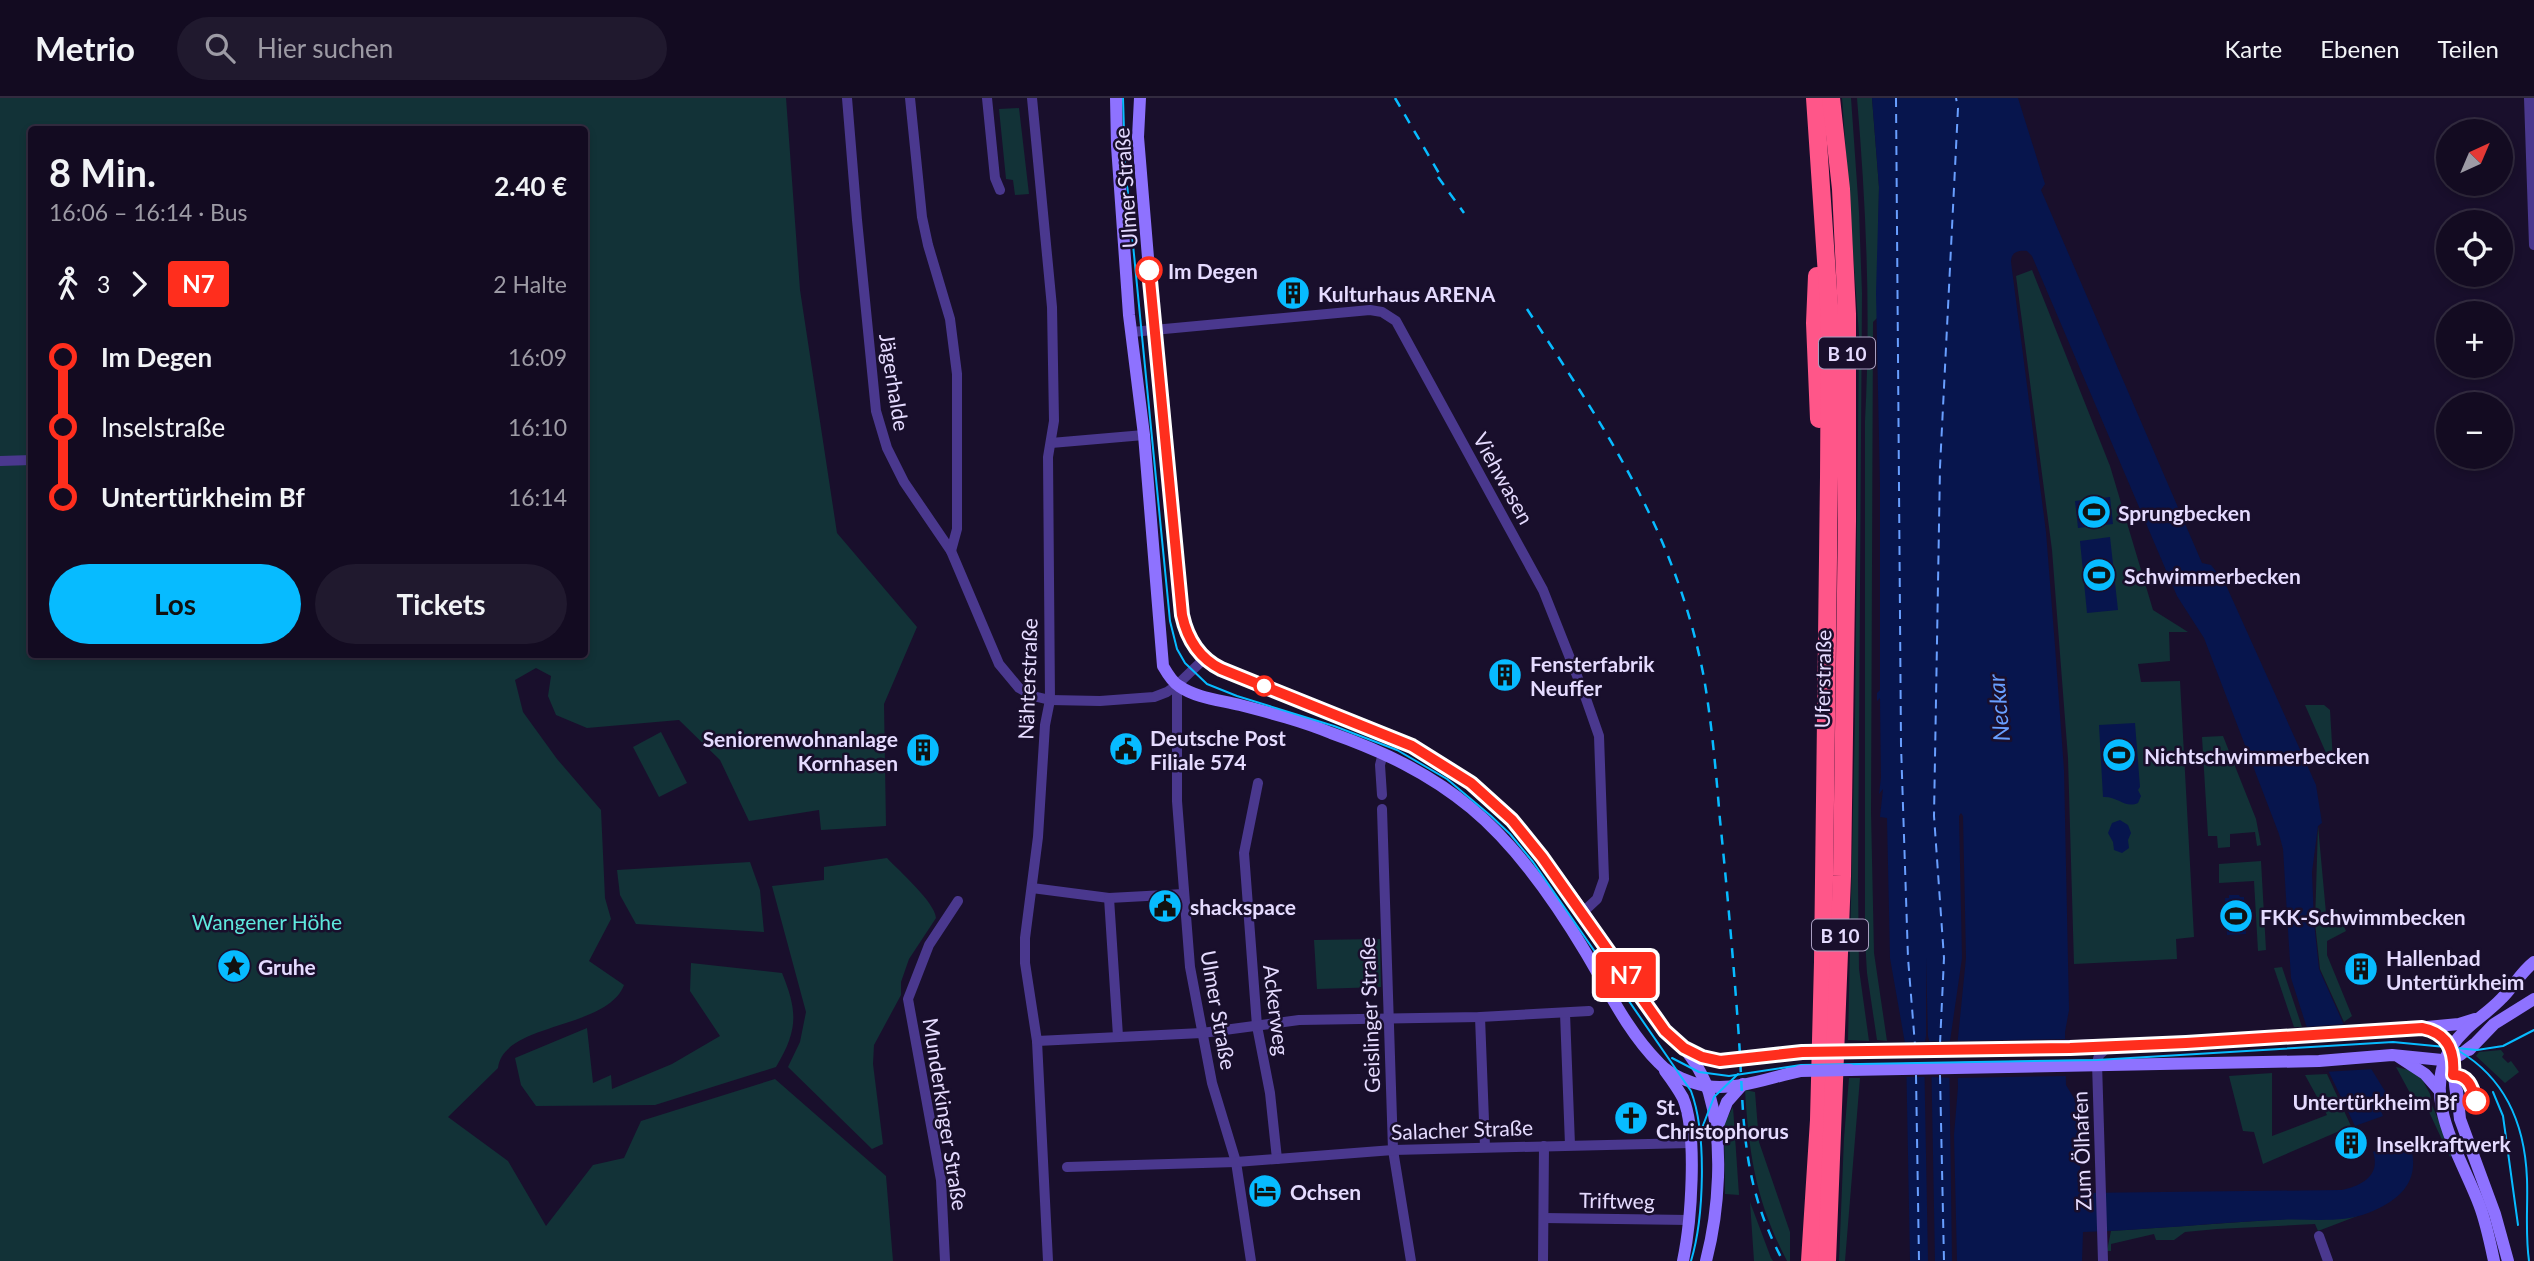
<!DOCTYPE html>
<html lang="de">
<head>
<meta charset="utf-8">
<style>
  :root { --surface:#130b21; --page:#20192e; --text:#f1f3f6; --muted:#9d9ba5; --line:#322b3f; --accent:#07bbff }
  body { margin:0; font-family:Lato,sans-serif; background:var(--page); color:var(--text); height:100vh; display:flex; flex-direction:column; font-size:26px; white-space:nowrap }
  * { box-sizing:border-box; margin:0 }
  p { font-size:23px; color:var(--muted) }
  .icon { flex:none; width:38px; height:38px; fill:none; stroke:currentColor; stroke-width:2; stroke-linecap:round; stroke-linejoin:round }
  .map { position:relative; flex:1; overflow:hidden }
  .side { position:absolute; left:28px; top:28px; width:560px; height:532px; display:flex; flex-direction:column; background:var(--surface); border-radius:7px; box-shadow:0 4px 10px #0003,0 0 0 2px var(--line) }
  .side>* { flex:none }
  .badge { padding:0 14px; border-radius:5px; font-size:24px; line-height:46px }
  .needle { width:46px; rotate:44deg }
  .fabs { position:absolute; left:2436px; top:21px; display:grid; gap:14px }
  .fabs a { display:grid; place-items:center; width:77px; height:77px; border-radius:50%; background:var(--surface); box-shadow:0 4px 10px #0003,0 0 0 2px var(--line); font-size:35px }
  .map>.badge { position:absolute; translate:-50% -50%; box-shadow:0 0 0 4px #fff }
  .legs { display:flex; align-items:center; gap:10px; height:77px; padding:0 21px; font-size:23px }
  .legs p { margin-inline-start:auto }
  .head { display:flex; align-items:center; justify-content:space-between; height:119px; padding:0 21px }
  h1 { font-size:38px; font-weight:700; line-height:52px }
  .primary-button { display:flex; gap:14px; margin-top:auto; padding:14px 21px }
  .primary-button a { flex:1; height:80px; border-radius:42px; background:var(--accent); color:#111; font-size:28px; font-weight:700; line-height:80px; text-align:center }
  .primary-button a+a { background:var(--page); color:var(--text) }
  ul { padding:0 21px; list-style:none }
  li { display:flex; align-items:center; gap:24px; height:70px; font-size:26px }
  li i { display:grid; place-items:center; width:10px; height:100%; margin:0 9px; background:currentColor }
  li i::after { content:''; width:18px; height:18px; margin:-9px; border:5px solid; border-radius:50%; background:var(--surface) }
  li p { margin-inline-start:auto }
  li:first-child i { background:linear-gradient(#0000 50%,currentColor 0) }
  li:last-child i { background:linear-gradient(currentColor 50%,#0000 0) }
  header { display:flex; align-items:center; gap:42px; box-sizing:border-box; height:98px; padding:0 35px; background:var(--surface); border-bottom:2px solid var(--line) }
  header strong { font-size:33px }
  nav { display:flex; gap:38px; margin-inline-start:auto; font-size:24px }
  .search { width:490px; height:63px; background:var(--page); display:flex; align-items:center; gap:18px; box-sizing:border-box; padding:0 24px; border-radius:38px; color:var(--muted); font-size:26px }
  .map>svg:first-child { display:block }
  .green { fill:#123237; fill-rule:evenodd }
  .water { fill:#07154d }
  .pier { fill:#190f2c }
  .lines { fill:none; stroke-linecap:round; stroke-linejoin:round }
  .ferry { stroke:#699fff; stroke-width:2; stroke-dasharray:9 7; stroke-linecap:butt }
  .street { stroke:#4a388e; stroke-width:10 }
  .secondary { stroke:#8e72ff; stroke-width:12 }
  .highway { stroke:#ff5689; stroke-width:18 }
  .tram { stroke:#07bbff; stroke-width:2 }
  .rail { stroke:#07bbff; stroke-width:2.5; stroke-dasharray:10 9; stroke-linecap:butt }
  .secondary-bridge { stroke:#8e72ff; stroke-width:12 }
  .line-1-casing { stroke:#fff; stroke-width:16 }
  .line-1 { stroke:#ff2e1d; stroke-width:10 }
  .stop-1-dot { fill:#fff; stroke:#ff2e1d; stroke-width:3.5 }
  .labels { text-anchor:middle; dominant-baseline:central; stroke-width:5; stroke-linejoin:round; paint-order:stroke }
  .shield { fill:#190f2c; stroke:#a89ec0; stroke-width:2 }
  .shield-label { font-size:19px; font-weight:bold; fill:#e5dbff }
  .street-label { font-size:21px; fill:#e5dbff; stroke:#190f2c }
  .stop-label { font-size:21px; font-weight:bold; fill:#e5dbff; stroke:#190f2c; text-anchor:start }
  .poi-label { font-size:21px; font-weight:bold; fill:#e5dbff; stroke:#190f2c; text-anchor:start }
  .park-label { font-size:21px; fill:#5ee8dd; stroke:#190f2c }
  .water-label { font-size:23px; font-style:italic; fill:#699fff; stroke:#190f2c }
</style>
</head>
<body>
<header>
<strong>Metrio</strong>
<div class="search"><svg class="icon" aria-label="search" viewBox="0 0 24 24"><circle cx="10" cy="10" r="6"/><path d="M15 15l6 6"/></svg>Hier suchen</div>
<nav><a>Karte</a><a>Ebenen</a><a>Teilen</a></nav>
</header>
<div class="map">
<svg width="2534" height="1163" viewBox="0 0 2534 1163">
  <rect width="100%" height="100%" fill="#190f2c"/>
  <g class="green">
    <path d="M0,0H786L800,192L837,435L917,529L884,606L886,728L821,732L819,712L749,723L720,662L679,622L587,630L556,617L548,598L551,578L536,570L515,582L523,614L557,661L601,712L605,800L611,821L589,863L624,887C607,932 503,924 498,970L448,1019L508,1063L546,1128L593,1067L624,1060L641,1023L775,981L886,1078L893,1163H0ZM32,32H584V556H32Z"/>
    <polygon points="1842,0 1851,0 1859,114 1862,195 1858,782 1859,871 1869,943 1848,942 1855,620 1859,237"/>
    <path d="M1857,0H1872L1879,89L1877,220L1873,224L1871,714L1874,855L1887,943L1877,942L1867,875L1865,841V323C1871,215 1866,107 1857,0Z"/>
    <polygon points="1019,10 1029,96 1015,97 1013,82 1006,81 999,11"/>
    <polygon points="2032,172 2110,368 2153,512 2188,534 2169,534 2170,563 2138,566 2141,584 2180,583 2194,839 2176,841 2177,861 2074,866 2068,660 2052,452 2016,178"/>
    <polygon points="2305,607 2324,607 2330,612 2333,663 2330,664"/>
    <polygon points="661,634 687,685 659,699 633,649"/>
    <polygon points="2223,638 2256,721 2261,747 2257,748 2255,734 2230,736 2230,749 2218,750 2217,738 2208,738 2202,639"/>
    <polygon points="2318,728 2326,815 2336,811 2346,833 2327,843 2327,857 2352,918 2344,924 2320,871 2315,825"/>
    <path d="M887,760C899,773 935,804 936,820L909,861L901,884V897L874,947L873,966L883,1046L872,1051L788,969L800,944L806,914L772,788L824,782V769Z"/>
    <polygon points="2261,763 2266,852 2258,853 2254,783 2219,785 2219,766"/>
    <polygon points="750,764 760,792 764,834 636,826 620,797 617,772"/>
    <polygon points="1380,841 1381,889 1317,891 1314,842"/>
    <path d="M691,865L782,875C798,914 798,932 776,969L655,1007L536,1008L521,987L515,960L587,930L593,985L611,977L612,991L672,966L720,938L690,893Z"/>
    <polygon points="2282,869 2302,929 2294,929 2274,870"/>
    <polygon points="2501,952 2504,956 2502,959 2508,965 2511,963 2519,974 2505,985 2476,958 2479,954"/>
    <polygon points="2396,969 2410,972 2422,981 2430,996 2432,1007 2453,1057 2450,1059 2424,1003 2410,995"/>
    <polygon points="2272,975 2272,1038 2327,1017 2305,977 2327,976 2351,1028 2263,1066 2254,1034 2243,1033 2229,978"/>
    <polygon points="1849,980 1860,980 1845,1163 1839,1163 1844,1040"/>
    <path d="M1745,992L1755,994L1759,1044L1790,1134V1163H1787C1756,1104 1749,1057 1745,992Z"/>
    <polygon points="1733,1009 1739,1097 1725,1096 1724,1026"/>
    <polygon points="1750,1104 1771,1160 1773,1163 1754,1163"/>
    <polygon points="2360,1117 2318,1133 2315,1126 2217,1131 2185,1134 2174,1142 2156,1142 2154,1136 2111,1146 2111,1153 2107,1153 2111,1133 2300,1120 2332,1121"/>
  </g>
  <g class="water">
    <path d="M1872,0H2018L2045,86L2041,92L2202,465L2211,467L2225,485L2316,687L2322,725L2318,728L2312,774L2314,824L2319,871L2343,925L2391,1003L2379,1008L2383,1018L2355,1028L2306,927L2291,880L2283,751L2279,736L2204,540L2177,498L2032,158L2027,153C2018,152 2011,154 2011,164L2046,434L2055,548L2064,672L2069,912L2065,934L2066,987L2078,1007L2081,1095L2341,1092C2362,1088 2381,1077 2373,1054L2408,1041C2423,1079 2404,1101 2368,1115C2340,1126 2307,1120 2277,1122C2213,1125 2148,1132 2083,1134L2082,1163H1957L1954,1037L1958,989L1957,950L1966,860L1963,718L1961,715L1959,718L1962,860L1949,950L1952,1163H1935L1931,950L1928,938L1926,860V938L1924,950L1928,1163H1910L1906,951L1890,860L1887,720L1880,719L1883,691L1879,696L1881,680L1880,600L1877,603V595L1880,592V389L1876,195L1879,89Z"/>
    <polygon points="2110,399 2113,426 2078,430 2075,403"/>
    <polygon points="2110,439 2118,512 2087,515 2080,443"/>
    <path d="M2135,625L2140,689L2138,692L2141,698L2138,705C2125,711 2118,698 2103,699L2099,627Z"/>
    <polygon points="2120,722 2128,727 2131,735 2128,742 2129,750 2122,755 2114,752 2113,744 2108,735 2112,725"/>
    <polygon points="2229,797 2239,797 2240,799 2244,799 2246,836 2227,837 2225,800 2229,800"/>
  </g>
  <g class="pier">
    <polygon points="2345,926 2374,971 2324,974 2304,929"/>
    <polygon points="2065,941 2066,978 1954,980 1954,943"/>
    <polygon points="1953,943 1953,980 1931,979 1931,986 1926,986 1925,979 1904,979 1902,944"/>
  </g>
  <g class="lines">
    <g class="ferry">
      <polyline points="1896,0 1901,647 1908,860 1915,947"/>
      <polyline points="1940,946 1944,860 1934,718 1940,369 1958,10 1956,0"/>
      <polyline points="1916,977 1919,1163"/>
      <polyline points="1940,977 1944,1163"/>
    </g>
    <g class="street">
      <polyline points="847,0 857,122 876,313 887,350 904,384 951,453 999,566 1019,590 1033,598 1050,602 1100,603 1154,599 1167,594 1177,587 1205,560"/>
      <polyline points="910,0 922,119 928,147 950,221 957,276 957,431 951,453"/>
      <polyline points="987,0 995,80 1000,92"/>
      <polyline points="1032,0 1052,209 1054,323 1048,359 1050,602 1045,627 1038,739 1025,840 1025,865 1037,943 1048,1163"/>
      <polyline points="2529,0 2534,147"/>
      <polyline points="1132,234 1370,212 1382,214 1396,223 1543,492 1585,598 1599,638 1604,781 1597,801 1582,815"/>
      <polyline points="1051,345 1144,337"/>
      <polyline points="0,363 32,362"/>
      <polyline points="1177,587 1177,703 1190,869 1212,985 1236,1064 1251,1163"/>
      <polyline points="1258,685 1244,755 1257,928 1270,995 1277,1061"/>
      <polyline points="1382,697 1380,667 1383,655"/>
      <polyline points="1382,711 1393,1052 1411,1163"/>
      <polyline points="1032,790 1109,800 1184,796"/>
      <polyline points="1109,800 1118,938"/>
      <polyline points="1565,915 1570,1047"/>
      <polyline points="1480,919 1485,1049"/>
      <polyline points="1037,943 1202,935 1299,922 1480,919 1589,913"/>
      <polyline points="1067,1069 1236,1064 1393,1052 1690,1045"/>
      <polyline points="1544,1120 1689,1122"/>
      <polyline points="2319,1138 2328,1163"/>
      <polyline points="945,1163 941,1082 908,901 929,847 958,803"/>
      <polyline points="1543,1163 1544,1048"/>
      <polyline points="2103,1163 2097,965 2099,957 2110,947"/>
    </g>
    <g class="secondary">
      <path d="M1116,0L1117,48L1129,217L1144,337L1163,568C1167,575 1172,584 1179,588C1196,600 1220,602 1240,607C1271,615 1302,623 1331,635C1382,653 1429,675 1471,710C1517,748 1555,803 1586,855C1608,892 1628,934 1659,965C1670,977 1690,985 1706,988C1737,993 1771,979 1800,973"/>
      <path d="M1140,0L1138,39L1154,232L1182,517C1187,540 1199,560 1221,571C1261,587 1300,603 1339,619C1379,634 1418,648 1454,673C1542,735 1595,837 1657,922C1665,933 1675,940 1683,949C1693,960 1705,980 1709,995C1724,1045 1719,1113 1706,1163"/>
      <polyline points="2427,929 2459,926 2475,921"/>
      <path d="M1686,951C1718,971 1766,959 1802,954"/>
      <polyline points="2469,952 2494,926 2534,901"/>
      <path d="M1851,954L2186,945L2422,930C2462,937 2450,970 2457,1000"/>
      <polyline points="2399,959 2425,976 2439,992"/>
      <polyline points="1850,972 2319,963 2392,957 2442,962 2460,957 2473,947"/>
      <path d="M1665,973C1671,981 1678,991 1683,1000C1698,1036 1691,1125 1683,1163"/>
      <polyline points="2457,993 2460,1021 2495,1116 2508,1163"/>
      <polyline points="1717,1030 1727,1004 1743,986"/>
      <path d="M2494,1163C2490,1144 2486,1124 2479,1106C2461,1058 2419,998 2452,948C2465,928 2486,917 2502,900C2514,888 2521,874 2534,864"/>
    </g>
    <g class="highway">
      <polyline points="1817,178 1815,225 1819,321"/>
      <polyline points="1810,1163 1819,1022 1823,864 1829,379 1830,222 1815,0"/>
      <polyline points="1827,1163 1842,778 1847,423 1847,216 1841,91 1831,0"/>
    </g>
    <g class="tram">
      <path d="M1123,0L1125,65L1170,523L1177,551L1185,565L1207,586L1237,598L1334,628L1397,652L1447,681L1491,718L1510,736L1533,764L1691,993C1707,1036 1704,1120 1691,1163"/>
      <path d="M2459,953C2506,981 2525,1028 2527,1081C2528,1109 2525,1135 2529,1163"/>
      <polyline points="1672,960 1699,974 1729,978 1801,967 2097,962 2393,944 2477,952 2503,948 2534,932"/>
      <polyline points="2493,994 2503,1018 2518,1127"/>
      <polyline points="1702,1030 1714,999 1738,976"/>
    </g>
    <g class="rail">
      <polyline points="1395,0 1440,77"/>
      <polyline points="1438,79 1464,115"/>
      <path d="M1527,211C1606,332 1676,434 1704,580C1712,627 1716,674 1720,722C1727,790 1733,858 1738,927C1745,1018 1738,1079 1783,1163"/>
    </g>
    <g class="secondary-bridge">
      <polyline points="1802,954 1851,954"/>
      <polyline points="1800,973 1850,972"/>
    </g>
  </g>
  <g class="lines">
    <g class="line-1-casing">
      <path id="line-1" d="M1149,172L1182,517C1187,540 1199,560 1221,571L1412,648L1471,685L1512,722L1542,759L1665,933L1684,950L1702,959L1720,963L1802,954L2070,950L2186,945L2422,930C2448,935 2455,953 2453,977C2469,977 2472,990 2476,1003"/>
    </g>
    <use href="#line-1" class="line-1"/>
  </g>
  <defs>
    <g id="building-disc" transform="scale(1.75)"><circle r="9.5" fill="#07bbff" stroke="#190f2c"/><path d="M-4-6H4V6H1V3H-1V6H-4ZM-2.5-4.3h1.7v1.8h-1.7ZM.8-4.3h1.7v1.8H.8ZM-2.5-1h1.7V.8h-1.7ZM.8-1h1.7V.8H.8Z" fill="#111"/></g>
    <g id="stadium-disc" transform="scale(1.75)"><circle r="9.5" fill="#07bbff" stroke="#190f2c"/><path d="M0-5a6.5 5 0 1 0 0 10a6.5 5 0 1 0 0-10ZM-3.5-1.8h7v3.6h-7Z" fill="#111"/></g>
    <g id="civic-disc" transform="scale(1.75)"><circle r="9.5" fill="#07bbff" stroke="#190f2c"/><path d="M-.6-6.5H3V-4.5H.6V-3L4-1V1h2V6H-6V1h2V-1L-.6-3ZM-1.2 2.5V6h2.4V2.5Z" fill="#111"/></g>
    <g id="sight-disc" transform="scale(1.75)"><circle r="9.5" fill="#07bbff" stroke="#190f2c"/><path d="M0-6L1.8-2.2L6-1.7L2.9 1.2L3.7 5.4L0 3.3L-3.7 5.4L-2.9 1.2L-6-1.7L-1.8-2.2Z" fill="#111"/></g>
    <g id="church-disc" transform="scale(1.75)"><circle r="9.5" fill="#07bbff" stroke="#190f2c"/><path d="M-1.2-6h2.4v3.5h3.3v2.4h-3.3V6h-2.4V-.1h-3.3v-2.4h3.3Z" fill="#111"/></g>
    <g id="hotel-disc" transform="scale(1.75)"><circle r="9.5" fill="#07bbff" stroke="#190f2c"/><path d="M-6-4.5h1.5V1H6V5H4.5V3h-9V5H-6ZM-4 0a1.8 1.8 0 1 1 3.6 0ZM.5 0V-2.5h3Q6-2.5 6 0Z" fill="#111"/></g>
  </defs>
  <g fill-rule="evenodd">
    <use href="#building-disc" x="1293" y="195"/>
    <use href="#stadium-disc" x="2094" y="414"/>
    <use href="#stadium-disc" x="2099" y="477"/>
    <use href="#building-disc" x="1505" y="577"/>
    <use href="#civic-disc" x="1126" y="651"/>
    <use href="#building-disc" x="923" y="652"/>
    <use href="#stadium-disc" x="2119" y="657"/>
    <use href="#civic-disc" x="1165" y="808"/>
    <use href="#stadium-disc" x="2236" y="818"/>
    <use href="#sight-disc" x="234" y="868"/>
    <use href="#building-disc" x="2361" y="871"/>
    <use href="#church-disc" x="1631" y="1020"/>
    <use href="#building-disc" x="2351" y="1045"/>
    <use href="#hotel-disc" x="1265" y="1093"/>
  </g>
  <g class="stop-1-dot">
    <circle cx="1149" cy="172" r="12"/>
    <circle cx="1264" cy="588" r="9"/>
    <circle cx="2476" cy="1003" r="12"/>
  </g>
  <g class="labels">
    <g class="shield">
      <rect x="1819" y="239.5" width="56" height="31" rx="5"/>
      <rect x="1812" y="821.5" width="56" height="31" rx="5"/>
    </g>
    <g class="shield-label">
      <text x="1847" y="255">B 10</text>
      <text x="1840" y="837">B 10</text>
    </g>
    <g class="street-label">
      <text transform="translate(1125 90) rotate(-94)">Ulmer Straße</text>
      <text transform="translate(895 284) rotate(81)">Jägerhalde</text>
      <text transform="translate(1504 380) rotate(61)">Viehwasen</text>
      <text transform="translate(1027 581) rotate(-88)">Nähterstraße</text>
      <text transform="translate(1822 581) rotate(-89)">Uferstraße</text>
      <text transform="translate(1219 912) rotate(80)">Ulmer Straße</text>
      <text transform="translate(1277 912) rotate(83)">Ackerweg</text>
      <text transform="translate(1369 917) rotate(-92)">Geislinger Straße</text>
      <text transform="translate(946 1016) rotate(81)">Munderkinger Straße</text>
      <text transform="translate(1462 1031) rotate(-2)">Salacher Straße</text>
      <text transform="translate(2081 1053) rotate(-92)">Zum Ölhafen</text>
      <text transform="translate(1617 1102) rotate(1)">Triftweg</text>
    </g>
    <g class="stop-label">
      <text x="1168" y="172">Im Degen</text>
      <text x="2457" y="1003" text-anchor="end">Untertürkheim Bf</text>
    </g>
    <g class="poi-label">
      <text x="1318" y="195">Kulturhaus ARENA</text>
      <text x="2118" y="414">Sprungbecken</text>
      <text x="2124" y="477">Schwimmerbecken</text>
      <text x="1530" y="565">Fensterfabrik<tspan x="1530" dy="24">Neuffer</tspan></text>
      <text x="1150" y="639">Deutsche Post<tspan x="1150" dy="24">Filiale 574</tspan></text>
      <text x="898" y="640" text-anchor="end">Seniorenwohnanlage<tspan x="898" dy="24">Kornhasen</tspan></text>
      <text x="2144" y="657">Nichtschwimmerbecken</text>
      <text x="1190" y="808">shackspace</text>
      <text x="2260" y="818">FKK-Schwimmbecken</text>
      <text x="2386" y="859">Hallenbad<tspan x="2386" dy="24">Untertürkheim</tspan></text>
      <text x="258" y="868">Gruhe</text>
      <text x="1656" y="1008">St.<tspan x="1656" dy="24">Christophorus</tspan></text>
      <text x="2376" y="1045">Inselkraftwerk</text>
      <text x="1290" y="1093">Ochsen</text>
    </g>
    <g class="park-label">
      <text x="267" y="823">Wangener Höhe</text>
    </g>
    <g class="water-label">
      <text transform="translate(1998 610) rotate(-95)">Neckar</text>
    </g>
  </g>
</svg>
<div class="fabs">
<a><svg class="needle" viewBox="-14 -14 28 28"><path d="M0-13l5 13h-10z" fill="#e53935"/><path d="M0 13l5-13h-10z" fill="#9d9ba5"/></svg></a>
<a><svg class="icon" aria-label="locate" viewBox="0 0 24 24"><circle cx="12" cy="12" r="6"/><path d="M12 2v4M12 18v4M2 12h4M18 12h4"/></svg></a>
<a>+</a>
<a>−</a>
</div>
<b class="badge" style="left:1626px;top:877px;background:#ff2e1d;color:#fff">N7</b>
<section class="side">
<div class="head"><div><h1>8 Min.</h1><p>16:06 – 16:14 · Bus</p></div><b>2.40 €</b></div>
<div class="legs"><svg class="icon" aria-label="walk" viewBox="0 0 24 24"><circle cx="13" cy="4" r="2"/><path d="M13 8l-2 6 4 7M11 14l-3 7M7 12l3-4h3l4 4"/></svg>3<svg class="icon" aria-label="forward" viewBox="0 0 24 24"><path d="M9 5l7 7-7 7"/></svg><b class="badge" style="background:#ff2e1d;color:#fff">N7</b><p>2 Halte</p></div>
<ul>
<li><i style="color:#ff2e1d"></i><b>Im Degen</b><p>16:09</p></li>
<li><i style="color:#ff2e1d"></i><span>Inselstraße</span><p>16:10</p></li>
<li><i style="color:#ff2e1d"></i><b>Untertürkheim Bf</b><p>16:14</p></li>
</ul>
<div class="primary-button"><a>Los</a><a>Tickets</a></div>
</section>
</div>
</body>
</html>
